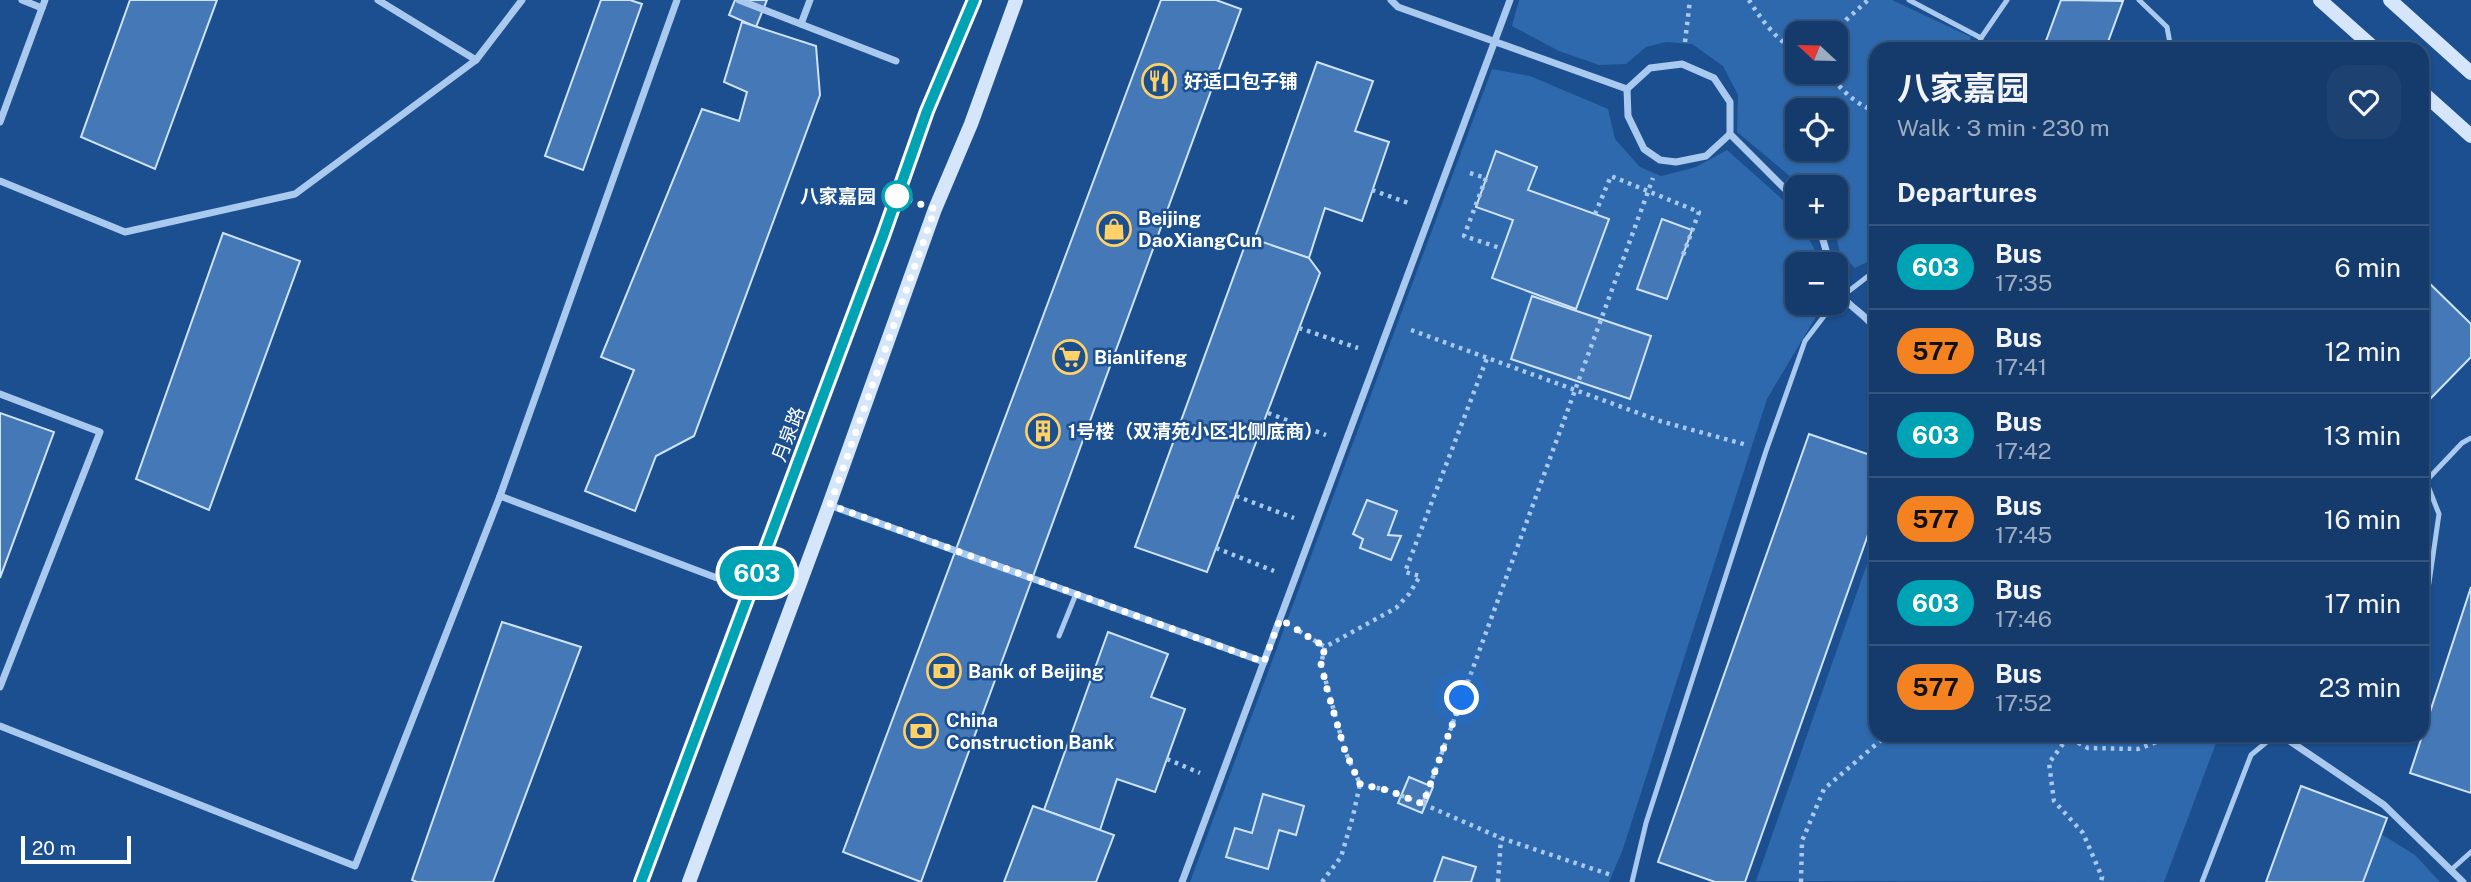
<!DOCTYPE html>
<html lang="en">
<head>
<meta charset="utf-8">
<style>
  :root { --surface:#143b6b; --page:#1d4271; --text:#f1f3f6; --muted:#9dadc1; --line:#33557e }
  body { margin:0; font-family:"Public Sans","Noto Sans SC",sans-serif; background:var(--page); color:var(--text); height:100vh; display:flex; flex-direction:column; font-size:26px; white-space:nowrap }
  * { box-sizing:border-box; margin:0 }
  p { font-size:23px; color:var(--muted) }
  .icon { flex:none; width:38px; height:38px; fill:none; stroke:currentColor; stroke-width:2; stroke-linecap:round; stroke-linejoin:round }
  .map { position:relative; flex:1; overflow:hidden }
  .panel { position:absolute; left:1869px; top:42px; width:560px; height:700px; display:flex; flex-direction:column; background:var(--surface); border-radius:21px; box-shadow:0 2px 5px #0004,0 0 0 2px var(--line) }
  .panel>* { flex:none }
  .badge { padding:0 14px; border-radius:23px; font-size:24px; line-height:46px }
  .needle { width:46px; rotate:292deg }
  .fabs { position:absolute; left:1785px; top:21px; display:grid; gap:14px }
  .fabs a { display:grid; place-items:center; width:63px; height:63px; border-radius:14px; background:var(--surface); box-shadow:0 2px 5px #0004,0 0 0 2px var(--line); font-size:35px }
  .scale { position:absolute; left:21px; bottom:18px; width:110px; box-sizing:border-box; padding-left:7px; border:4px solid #fff; border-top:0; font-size:19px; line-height:24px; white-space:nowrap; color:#fff; -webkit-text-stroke:5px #1b4f8f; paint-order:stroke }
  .you { position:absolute; width:35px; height:35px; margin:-18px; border:5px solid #fff; border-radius:50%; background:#1a73e8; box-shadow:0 0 0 10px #1a73e833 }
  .map>.badge { position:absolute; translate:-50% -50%; box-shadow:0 0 0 4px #fff }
  h2 { padding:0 28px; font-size:26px; line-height:63px }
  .round { display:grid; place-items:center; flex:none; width:74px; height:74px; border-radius:21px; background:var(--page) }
  .overview { display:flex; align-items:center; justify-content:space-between; height:119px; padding:0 28px }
  h1 { font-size:33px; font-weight:700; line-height:52px }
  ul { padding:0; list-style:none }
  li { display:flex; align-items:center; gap:21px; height:84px; padding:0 28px; border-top:2px solid var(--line) }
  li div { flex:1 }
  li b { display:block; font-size:26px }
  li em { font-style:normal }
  li .badge { min-width:77px; font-weight:700; text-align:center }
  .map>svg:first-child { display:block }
  .green { fill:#2e69ad; fill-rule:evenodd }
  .building { fill:#4478b7; stroke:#cfe3fa; stroke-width:2 }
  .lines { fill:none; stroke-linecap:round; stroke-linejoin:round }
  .path { stroke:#a9c9ee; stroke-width:4.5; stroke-dasharray:3.5 5; stroke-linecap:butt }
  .lane { stroke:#a9c9ee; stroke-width:5 }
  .street { stroke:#a9c9ee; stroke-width:7 }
  .secondary { stroke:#d6e6fa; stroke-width:14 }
  .line-casing { stroke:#fff; stroke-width:16 }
  .line { stroke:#00a3b4; stroke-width:10 }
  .walk { stroke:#fff; stroke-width:7; stroke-dasharray:0 12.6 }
  .stop-dot { fill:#fff; stroke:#00a3b4; stroke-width:3.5 }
  .labels { text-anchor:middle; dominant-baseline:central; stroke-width:5; stroke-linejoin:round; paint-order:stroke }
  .poi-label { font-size:19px; font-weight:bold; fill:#fff; stroke:#1b4f8f; text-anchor:start }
  .stop-label { font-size:19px; font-weight:bold; fill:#fff; stroke:#1b4f8f; text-anchor:end }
  .street-label { font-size:19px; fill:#fff; stroke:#1b4f8f }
</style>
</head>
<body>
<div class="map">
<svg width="2471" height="882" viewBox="0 0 2471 882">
  <rect width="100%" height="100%" fill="#1b4f8f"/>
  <g class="green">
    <path d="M1519,0H1892L1971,37L1967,49H1876V258L1855,268L1840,253L1834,226H1836V187H1803L1737,132L1738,95L1723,66L1692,44L1666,42L1646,47L1626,64L1599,65L1559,51L1512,26ZM1836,33V72H1797V33ZM1836,110V149H1797V110Z"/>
    <polygon points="1492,69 1530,76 1608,109 1615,139 1640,167 1661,176 1696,167 1727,150 1782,199 1797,222 1797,226 1800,226 1813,246 1819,264 1797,264 1797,303 1824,303 1767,399 1623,849 1609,882 1190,882"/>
    <polygon points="1876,538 1876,735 2219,735 2164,882 1756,881"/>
    <polygon points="2381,834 2415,855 2440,882 2363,882"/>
  </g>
  <g class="building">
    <polygon points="130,0 217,0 155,169 81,137"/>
    <polygon points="601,0 630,0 642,4 583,170 545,156"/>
    <polygon points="735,0 767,0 756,27 729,15"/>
    <polygon points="1161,0 1216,0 1241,9 921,882 843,852"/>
    <polygon points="2061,0 2123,1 2108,42 2129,49 2043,49"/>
    <polygon points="742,22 816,46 820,95 694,436 656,456 635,511 585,491 634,370 601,357 702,109 739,121 747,92 724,82"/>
    <polygon points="1317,62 1373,81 1355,131 1389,142 1362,221 1325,208 1309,258 1254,240"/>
    <polygon points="1496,151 1537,167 1528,190 1609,219 1576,309 1492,278 1513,220 1476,207"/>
    <polygon points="1662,219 1692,230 1667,299 1637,289"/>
    <polygon points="223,233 300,261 209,510 136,479"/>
    <polygon points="1248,237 1309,258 1320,273 1207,572 1135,547"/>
    <polygon points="2422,276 2471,324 2471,357 2431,398 2422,389"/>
    <polygon points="1532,296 1651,336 1630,399 1511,359"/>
    <polygon points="0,413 54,432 0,578"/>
    <polygon points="1809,434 1876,457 1876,512 1745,882 1715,882 1658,862"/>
    <polygon points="1367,500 1397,511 1388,535 1401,536 1391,560 1360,548 1363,539 1353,534"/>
    <polygon points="2471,587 2471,793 2410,773"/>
    <polygon points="502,622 581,647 493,882 417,882 412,880"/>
    <polygon points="1108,632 1168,654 1151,697 1185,709 1155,792 1117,779 1100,830 1044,810"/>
    <polygon points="1409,777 1433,787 1422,813 1398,803"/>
    <polygon points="2301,786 2387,818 2363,882 2266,882"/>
    <polygon points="1263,794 1304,806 1296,835 1279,830 1268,869 1226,857 1235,828 1252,833"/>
    <polygon points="1033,806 1114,835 1096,882 1004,882"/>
    <polygon points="1443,857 1476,867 1471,882 1434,882"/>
  </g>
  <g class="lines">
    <g class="path">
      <path d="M1749,0C1758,15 1780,46 1797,49"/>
      <polyline points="1836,34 1846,20 1868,0"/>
      <polyline points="1685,42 1690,0"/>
      <path d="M1829,72C1842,92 1855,103 1876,112"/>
      <polyline points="1470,173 1486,178 1464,236 1503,249"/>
      <polyline points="1372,190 1411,204"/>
      <polyline points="1595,214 1611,176 1699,212 1682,258"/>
      <polyline points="1299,328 1358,348"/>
      <polyline points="1411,330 1660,421 1747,445"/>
      <polyline points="1268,413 1326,435"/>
      <polyline points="1236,496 1294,518"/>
      <polyline points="1216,548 1274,571"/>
      <polyline points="1299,631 1325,647"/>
      <polyline points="2063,735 2088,748 2138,749 2175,735"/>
      <polyline points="2068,737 2049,763 2054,801 2083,833 2102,877 2101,882"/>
      <polyline points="1167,759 1200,773"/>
      <polyline points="1360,784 1387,790 1423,804 1653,178"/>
      <polyline points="1423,804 1501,838 1611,875"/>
      <polyline points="1322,882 1341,857 1353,816 1360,784 1345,751 1321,664 1325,647 1396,608 1409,594 1420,576 1405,572 1487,358"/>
      <polyline points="1498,882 1501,838"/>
      <polyline points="1801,882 1802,841 1824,789 1887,735"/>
    </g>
    <g class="lane">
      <polyline points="1909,0 1981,38"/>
      <polyline points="2139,0 2167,27 2171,49"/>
      <polyline points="1978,49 1981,38 2007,0"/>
      <polyline points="1836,301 1876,270"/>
      <polyline points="2422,479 2426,481 2439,514 2429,583 2422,605"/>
      <polyline points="2426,481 2462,443 2471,438"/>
      <polyline points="1059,636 1076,594"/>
      <polyline points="2452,869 2471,852"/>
      <polyline points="1632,882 1646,823 1766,451 1805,341 1834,303"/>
      <polyline points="2202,882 2251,755 2275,735"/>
    </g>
    <g class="street">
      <polyline points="22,0 42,8"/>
      <polyline points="378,0 476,60"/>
      <polyline points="739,0 896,61"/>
      <polyline points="1391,0 1398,7 1627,89 1650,68 1682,64 1714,78 1730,102 1730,134 1797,201"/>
      <polyline points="801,24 810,0"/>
      <polyline points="1627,89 1628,116 1644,149 1660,160 1676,162 1706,156 1730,134"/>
      <polyline points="0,122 45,0"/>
      <polyline points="0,181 125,232 295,194 476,60 522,0"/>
      <polyline points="1819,226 1830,264"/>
      <path d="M1836,284C1842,305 1864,311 1876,330"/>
      <polyline points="0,394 100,432 0,687"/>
      <polyline points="500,496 717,578"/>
      <polyline points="829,505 1264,662"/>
      <polyline points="0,726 355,866 500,496 677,0"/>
      <polyline points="2281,735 2384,805 2463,882"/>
      <polyline points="1182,882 1510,0"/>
    </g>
    <g class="secondary">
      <polyline points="2320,0 2375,49"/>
      <polyline points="2390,0 2471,73"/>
      <polyline points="2422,92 2471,136"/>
      <polyline points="641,882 883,236 927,111 974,0"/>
      <polyline points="689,882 829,505 935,209 971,124 1016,0"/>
    </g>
  </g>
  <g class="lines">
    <g class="line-casing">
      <polyline id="line" points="641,882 883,236 927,111 974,0"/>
    </g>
    <use href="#line" class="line"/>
    <polyline class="walk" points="897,196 935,209 830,505 1264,662 1280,619 1325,647 1321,664 1327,689 1345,751 1360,784 1387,790 1423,804 1462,698"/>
  </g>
  <defs>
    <g id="restaurant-ring" transform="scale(1.75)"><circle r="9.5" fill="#1b4f8f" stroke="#ffd166" stroke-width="1.5"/><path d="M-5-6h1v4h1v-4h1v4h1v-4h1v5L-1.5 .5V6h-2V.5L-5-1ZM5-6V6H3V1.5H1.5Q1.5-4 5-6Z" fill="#ffd166"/></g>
    <g id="shop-ring" transform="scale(1.75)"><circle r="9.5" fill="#1b4f8f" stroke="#ffd166" stroke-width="1.5"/><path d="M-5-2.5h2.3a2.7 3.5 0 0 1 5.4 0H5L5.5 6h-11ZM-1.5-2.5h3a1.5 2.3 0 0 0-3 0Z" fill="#ffd166"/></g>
    <g id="supermarket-ring" transform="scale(1.75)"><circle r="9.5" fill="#1b4f8f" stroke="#ffd166" stroke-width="1.5"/><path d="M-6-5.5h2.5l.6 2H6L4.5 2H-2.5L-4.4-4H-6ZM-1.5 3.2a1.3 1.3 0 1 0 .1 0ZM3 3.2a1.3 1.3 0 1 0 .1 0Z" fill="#ffd166"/></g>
    <g id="building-ring" transform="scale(1.75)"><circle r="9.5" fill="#1b4f8f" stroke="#ffd166" stroke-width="1.5"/><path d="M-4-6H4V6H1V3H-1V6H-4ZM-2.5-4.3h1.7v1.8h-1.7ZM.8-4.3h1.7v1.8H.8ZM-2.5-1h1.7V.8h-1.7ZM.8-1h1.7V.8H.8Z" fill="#ffd166"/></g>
    <g id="bank-ring" transform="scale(1.75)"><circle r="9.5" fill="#1b4f8f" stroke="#ffd166" stroke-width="1.5"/><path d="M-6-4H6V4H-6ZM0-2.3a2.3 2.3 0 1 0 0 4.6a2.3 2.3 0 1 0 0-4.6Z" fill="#ffd166"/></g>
  </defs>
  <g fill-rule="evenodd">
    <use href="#restaurant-ring" x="1159" y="81"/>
    <use href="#shop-ring" x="1114" y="229"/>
    <use href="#supermarket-ring" x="1070" y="357"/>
    <use href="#building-ring" x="1043" y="431"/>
    <use href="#bank-ring" x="944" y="671"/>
    <use href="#bank-ring" x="921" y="731"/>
  </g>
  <circle class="stop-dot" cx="897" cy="196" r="14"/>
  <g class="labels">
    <g class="poi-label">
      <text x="1184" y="81">好适口包子铺</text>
      <text x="1138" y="218">Beijing<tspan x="1138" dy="22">DaoXiangCun</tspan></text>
      <text x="1094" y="357">Bianlifeng</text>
      <text x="1068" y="431">1号楼（双清苑小区北侧底商）</text>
      <text x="968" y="671">Bank of Beijing</text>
      <text x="946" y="720">China<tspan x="946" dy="22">Construction Bank</tspan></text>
    </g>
    <g class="stop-label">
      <text x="876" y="196">八家嘉园</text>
    </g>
    <g class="street-label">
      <text transform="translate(788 434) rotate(-69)">月泉路</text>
    </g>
  </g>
</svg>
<div class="fabs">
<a><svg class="needle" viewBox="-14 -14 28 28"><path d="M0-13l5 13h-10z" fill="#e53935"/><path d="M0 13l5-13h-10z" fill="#9dadc1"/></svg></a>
<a><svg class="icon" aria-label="locate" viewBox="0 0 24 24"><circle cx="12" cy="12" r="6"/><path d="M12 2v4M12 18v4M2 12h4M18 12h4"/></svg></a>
<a>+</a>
<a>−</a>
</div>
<div class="scale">20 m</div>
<div class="you" style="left:1462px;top:698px"></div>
<b class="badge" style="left:757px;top:573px;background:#00a3b4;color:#fff">603</b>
<section class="panel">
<div class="overview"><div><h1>八家嘉园</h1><p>Walk · 3 min · 230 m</p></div><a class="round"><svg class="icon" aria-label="heart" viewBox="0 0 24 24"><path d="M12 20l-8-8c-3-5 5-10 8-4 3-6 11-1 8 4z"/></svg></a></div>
<h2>Departures</h2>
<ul>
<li><span class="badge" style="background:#00a3b4;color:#fff">603</span><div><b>Bus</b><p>17:35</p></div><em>6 min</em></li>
<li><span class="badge" style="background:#f58220;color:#111">577</span><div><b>Bus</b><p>17:41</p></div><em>12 min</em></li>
<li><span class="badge" style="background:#00a3b4;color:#fff">603</span><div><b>Bus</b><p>17:42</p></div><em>13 min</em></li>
<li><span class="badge" style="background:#f58220;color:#111">577</span><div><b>Bus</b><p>17:45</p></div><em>16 min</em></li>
<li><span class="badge" style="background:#00a3b4;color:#fff">603</span><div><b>Bus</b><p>17:46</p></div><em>17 min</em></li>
<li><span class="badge" style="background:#f58220;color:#111">577</span><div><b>Bus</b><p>17:52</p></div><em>23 min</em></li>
</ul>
</section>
</div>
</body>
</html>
